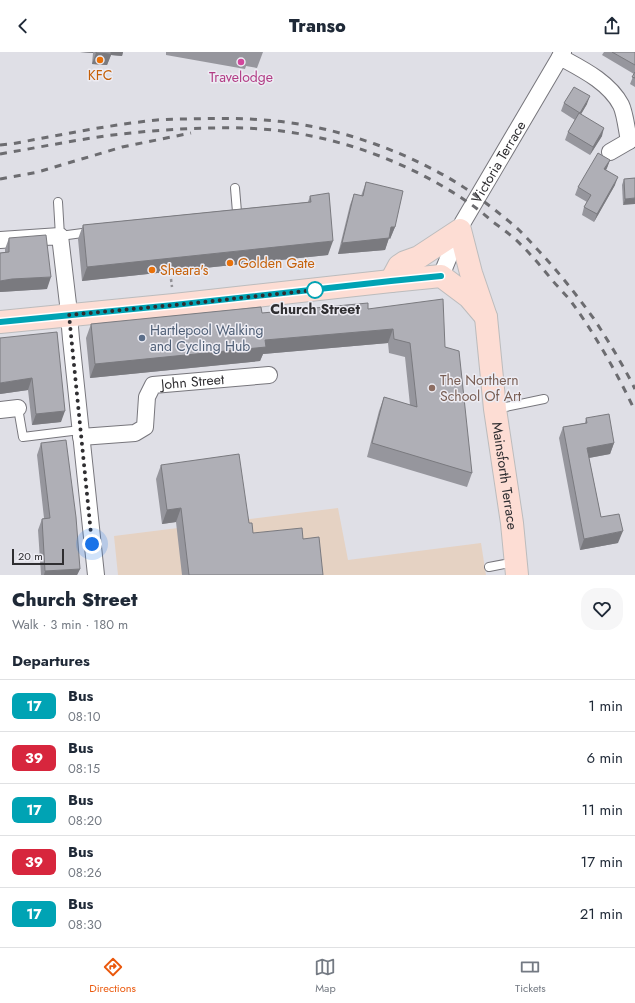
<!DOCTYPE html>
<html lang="en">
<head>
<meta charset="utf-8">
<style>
  :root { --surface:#fff; --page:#f6f6f7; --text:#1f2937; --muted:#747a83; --line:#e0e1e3; --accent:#ea580c }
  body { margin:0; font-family:Jost,sans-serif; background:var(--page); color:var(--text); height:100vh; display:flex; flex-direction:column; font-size:15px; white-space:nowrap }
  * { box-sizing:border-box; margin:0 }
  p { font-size:13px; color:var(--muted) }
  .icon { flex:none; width:22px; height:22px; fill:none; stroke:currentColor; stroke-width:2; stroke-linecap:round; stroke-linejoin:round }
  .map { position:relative; height:523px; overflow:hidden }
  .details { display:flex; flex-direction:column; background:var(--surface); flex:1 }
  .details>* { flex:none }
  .badge { padding:0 8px; border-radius:6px; font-size:14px; line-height:26px }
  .scale { position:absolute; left:12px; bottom:10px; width:52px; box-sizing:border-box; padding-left:4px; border:2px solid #2f2e31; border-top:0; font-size:11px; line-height:14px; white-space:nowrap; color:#2f2e31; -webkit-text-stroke:3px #edecf3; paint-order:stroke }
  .you { position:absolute; width:20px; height:20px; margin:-10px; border:3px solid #fff; border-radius:50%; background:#1a73e8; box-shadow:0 0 0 6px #1a73e833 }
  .map>.badge { position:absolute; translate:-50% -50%; box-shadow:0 0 0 2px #fff }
  h2 { padding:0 12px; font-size:15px; line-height:36px }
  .round { display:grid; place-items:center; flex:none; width:42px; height:42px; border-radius:16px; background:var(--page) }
  .headline { display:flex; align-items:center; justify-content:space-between; height:68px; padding:0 12px }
  h1 { font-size:19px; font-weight:800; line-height:30px }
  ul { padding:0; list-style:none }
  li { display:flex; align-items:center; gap:12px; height:52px; padding:0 12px; border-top:1px solid var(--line) }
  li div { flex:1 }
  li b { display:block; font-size:15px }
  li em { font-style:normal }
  li .badge { min-width:44px; font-weight:700; text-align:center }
  header { display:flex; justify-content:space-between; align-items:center; height:52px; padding:0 12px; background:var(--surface); font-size:18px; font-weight:800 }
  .tabs { display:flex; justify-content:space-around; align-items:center; height:56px; border-top:1px solid var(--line); background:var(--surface); font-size:11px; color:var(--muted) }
  .tabs a { display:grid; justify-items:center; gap:2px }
  .tabs .current { color:var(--accent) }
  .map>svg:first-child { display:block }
  .industrial { fill:#e5d2c3 }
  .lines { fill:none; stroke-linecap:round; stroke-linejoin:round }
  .lane-casing { stroke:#77767c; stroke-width:10 }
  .street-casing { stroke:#77767c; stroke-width:18 }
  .primary-casing { stroke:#bcbcbd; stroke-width:24 }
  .path { stroke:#939297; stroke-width:2.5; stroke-dasharray:3 3; stroke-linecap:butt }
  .lane { stroke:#fff; stroke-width:8 }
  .street { stroke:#fff; stroke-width:16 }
  .primary { stroke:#fdddd4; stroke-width:22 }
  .rail { stroke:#6c6c70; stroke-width:3; stroke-dasharray:7 7; stroke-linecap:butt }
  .wall { fill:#96969d }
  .shaded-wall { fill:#7a7a7f }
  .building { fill:#afafb6; stroke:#7a7a7f }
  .line-casing { stroke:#fff; stroke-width:9 }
  .line { stroke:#00a3b4; stroke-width:6 }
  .walk { stroke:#2f2e31; stroke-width:4; stroke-dasharray:0 7.2 }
  .food-dot { fill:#e8710a; stroke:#edecf3; stroke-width:1.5 }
  .hotel-dot { fill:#d1479c; stroke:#edecf3; stroke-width:1.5 }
  .stop-dot { fill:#fff; stroke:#00a3b4; stroke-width:2 }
  .service-dot { fill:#5c6f8a; stroke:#edecf3; stroke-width:1.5 }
  .education-dot { fill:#8d6e63; stroke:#edecf3; stroke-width:1.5 }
  .labels { text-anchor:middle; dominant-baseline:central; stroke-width:3; stroke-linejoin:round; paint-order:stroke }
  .food-label { font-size:14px; fill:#c56008; stroke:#edecf3; text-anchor:start }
  .hotel-label { font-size:14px; fill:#b23c85; stroke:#edecf3 }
  .street-label { font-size:14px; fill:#2f2e31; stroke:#edecf3 }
  .stop-label { font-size:14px; font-weight:bold; fill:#2f2e31; stroke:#edecf3 }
  .service-label { font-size:14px; fill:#4e5e75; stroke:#edecf3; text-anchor:start }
  .education-label { font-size:14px; fill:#785e54; stroke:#edecf3; text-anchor:start }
</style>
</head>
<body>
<header><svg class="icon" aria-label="back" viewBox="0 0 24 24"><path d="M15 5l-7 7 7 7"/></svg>Transo<svg class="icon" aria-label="share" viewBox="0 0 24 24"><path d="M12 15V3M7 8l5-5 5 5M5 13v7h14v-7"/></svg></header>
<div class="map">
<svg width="635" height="523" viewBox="0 0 635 523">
  <rect width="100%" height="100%" fill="#dfdfe6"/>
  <polygon class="industrial" points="338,456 348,508 481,491 486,523 118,523 114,484"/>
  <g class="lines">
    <g class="lane-casing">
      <g id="lane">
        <polyline points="235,136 237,160"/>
        <polyline points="58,150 60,184 90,180"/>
        <polyline points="18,356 23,385 80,378"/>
        <polyline points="496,357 544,347"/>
        <polyline points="489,515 515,510"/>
      </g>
    </g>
    <g class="street-casing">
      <g id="street">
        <path d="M560,5C582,17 609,30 621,53C625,61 627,79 629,89"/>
        <polyline points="610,100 629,89"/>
        <polyline points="0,188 60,184 68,252 71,287 96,523"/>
        <path id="s1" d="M441,224L463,170L563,0"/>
        <polyline points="0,358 18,356"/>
        <path id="s2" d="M81,385L135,381L145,375L147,345L153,333L269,323"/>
      </g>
    </g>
    <g class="primary-casing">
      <g id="primary">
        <path id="s3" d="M391,229L399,214L405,210L419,205L460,178L471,221L486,265L495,357L512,471L517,523"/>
        <polyline points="0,270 174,253 391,229 441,224 469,245 486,265"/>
      </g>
    </g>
    <polyline class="path" points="171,227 172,235"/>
    <use href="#lane" class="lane"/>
    <use href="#street" class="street"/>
    <use href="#primary" class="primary"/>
    <g class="rail">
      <path d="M0,93L11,92C60,83 108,73 157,68C168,67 179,67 190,67C218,66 247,66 275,69C340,75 414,102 468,138C485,150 502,163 518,177C524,183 530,189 536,196C557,218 576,242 594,267C609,290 623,313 635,337"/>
      <path d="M0,102C35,96 70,89 105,84C151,78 198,75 245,76C326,79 406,107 472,153C479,158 486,164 493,170C500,175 507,180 514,186C528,199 540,213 552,228C558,235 564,241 570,248C595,282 617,321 635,359"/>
      <polyline points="0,127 38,120 122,95 191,81"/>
    </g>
  </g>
  <g class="wall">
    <polygon points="80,0 123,0 122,4 111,3 107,13 92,12 93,1"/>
    <polygon points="166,0 263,0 257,16 246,14 245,17 166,3"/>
    <polygon points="604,0 635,0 635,35 630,32 634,22 602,3"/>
    <polygon points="564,51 587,52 581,62 602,84 590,103 565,88 568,80 575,68 561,59"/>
    <polygon points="610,108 606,118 615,133 594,170 582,163 584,155 587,150 575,143 578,135"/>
    <polygon points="635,126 623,153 622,133 624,127"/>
    <polygon points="366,130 395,175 390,187 389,186 385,198 338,202 350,153 354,142 361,144"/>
    <polygon points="310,144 328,203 82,229 78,187 83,173 308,150"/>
    <polygon points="9,186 47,237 0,240 0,201 5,200 5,197"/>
    <polygon points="368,257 445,295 472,421 467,435 367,405 379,359 384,345 410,353 405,305 389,301 388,291 263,302 260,309 90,326 86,286 91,272 262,261"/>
    <polygon points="57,280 61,370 32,373 28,338 0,342"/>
    <polygon points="586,366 614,391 610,402 589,406 601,465 618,491 580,498 559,386 563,375 585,371"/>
    <polygon points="41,391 80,517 77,523 41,523 38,478 42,467 44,466 37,403"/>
    <polygon points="161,413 249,471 253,481 303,487 323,523 182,523 176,470 162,472 156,427"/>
  </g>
  <g class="shaded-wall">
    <polygon points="80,0 93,0 93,1"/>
    <polygon points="109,0 123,0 122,4 111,3 107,13 92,12 96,1"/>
    <polygon points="590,44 587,52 577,69 580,61"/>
    <polygon points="604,76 602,84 590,103 593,95"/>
    <polygon points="610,108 607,116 602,125 604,117"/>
    <polygon points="618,125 615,133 594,170 597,162"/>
    <polygon points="635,146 635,152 623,153 625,147"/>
    <polygon points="391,175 395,175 390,187 389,186 385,198 338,202 342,191"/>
    <polygon points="333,189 328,203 82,229 87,215"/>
    <polygon points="51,225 47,237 0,240 0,229 12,227"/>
    <polygon points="393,277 388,291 263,302 260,309 90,326 95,312 265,288"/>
    <polygon points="32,326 28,338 0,342 0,331"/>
    <polygon points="65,359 61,370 32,373 36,362"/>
    <polygon points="614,391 610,402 583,407 587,396"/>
    <polygon points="181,456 176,470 162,472 167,458"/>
    <polygon points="623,479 618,491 580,498 584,487"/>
    <polygon points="80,517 77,523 44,523 45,519"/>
  </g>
  <g class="building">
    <polygon points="96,0 111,0 111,2 96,1"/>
    <polygon points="612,0 635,0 635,13"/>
    <polygon points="635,20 635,26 632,25"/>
    <polygon points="574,35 590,44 580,61 564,51"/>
    <polygon points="579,61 604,76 593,95 568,80"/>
    <polygon points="598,101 610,108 604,117 618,125 597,162 584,155 591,143 578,135"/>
    <polygon points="635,126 635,146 625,147 624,127"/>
    <polygon points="366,130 403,139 395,175 391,175 389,186 342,191 354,142 363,144"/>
    <polygon points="329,141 333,189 87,215 83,173 311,150 310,144"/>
    <polygon points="46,183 51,225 12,227 0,229 0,201 9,200 9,186"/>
    <polygon points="443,247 445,295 459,299 472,421 372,391 384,345 417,355 410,291 394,287 393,277 265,288 266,295 95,312 91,272 261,255 262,261 368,251 368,257"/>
    <polygon points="57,280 65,359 36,362 32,326 0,331 0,286"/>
    <polygon points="609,362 614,391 587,396 601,465 619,462 623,479 584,487 563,375 587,371 586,366"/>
    <polygon points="66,388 76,465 80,517 45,519 42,467 50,466 41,391"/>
    <polygon points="239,402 249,471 252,471 253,481 302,476 303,487 319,485 323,523 189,523 181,456 167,458 161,413"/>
  </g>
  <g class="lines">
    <g class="line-casing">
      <polyline id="line" points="0,270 174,253 391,229 441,224"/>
    </g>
    <use href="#line" class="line"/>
    <polyline class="walk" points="92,492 69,263 174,253 315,238"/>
  </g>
  <g class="food-dot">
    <circle cx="100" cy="8" r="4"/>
    <circle cx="230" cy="211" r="4"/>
    <circle cx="152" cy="218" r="4"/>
  </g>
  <circle class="hotel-dot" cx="241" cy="10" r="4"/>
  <circle class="stop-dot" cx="315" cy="238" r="8"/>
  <circle class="service-dot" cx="142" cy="286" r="4"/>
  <circle class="education-dot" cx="432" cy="336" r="4"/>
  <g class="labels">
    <g class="food-label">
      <text x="100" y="23" text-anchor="middle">KFC</text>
      <text x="238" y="211">Golden Gate</text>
      <text x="160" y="218">Sheara's</text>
    </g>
    <g class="hotel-label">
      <text x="241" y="25">Travelodge</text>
    </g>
    <g class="street-label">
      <text stroke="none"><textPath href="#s1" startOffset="128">Victoria Terrace</textPath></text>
      <text stroke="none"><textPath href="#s2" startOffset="149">John Street</textPath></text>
      <text stroke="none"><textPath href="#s3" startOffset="339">Mainsforth Terrace</textPath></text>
    </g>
    <g class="stop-label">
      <text x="315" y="257">Church Street</text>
    </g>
    <g class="service-label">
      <text x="150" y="278">Hartlepool Walking<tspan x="150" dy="16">and Cycling Hub</tspan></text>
    </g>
    <g class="education-label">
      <text x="440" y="328">The Northern<tspan x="440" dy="16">School Of Art</tspan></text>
    </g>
  </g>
</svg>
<div class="scale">20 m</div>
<div class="you" style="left:92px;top:492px"></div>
</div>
<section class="details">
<div class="headline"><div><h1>Church Street</h1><p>Walk · 3 min · 180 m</p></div><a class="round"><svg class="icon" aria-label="heart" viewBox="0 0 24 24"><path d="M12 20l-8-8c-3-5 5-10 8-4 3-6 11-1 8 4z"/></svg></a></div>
<h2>Departures</h2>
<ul>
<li><span class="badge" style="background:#00a3b4;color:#fff">17</span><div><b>Bus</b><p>08:10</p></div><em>1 min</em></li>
<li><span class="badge" style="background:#d7263d;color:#fff">39</span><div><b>Bus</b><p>08:15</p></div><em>6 min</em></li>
<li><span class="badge" style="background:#00a3b4;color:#fff">17</span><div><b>Bus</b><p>08:20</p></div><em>11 min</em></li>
<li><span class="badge" style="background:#d7263d;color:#fff">39</span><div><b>Bus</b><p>08:26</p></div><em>17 min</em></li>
<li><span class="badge" style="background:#00a3b4;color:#fff">17</span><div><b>Bus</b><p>08:30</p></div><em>21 min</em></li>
</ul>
</section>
<nav class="tabs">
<a class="current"><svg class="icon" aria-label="directions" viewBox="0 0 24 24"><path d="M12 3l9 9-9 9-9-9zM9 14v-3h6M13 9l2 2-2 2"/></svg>Directions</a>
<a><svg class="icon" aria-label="map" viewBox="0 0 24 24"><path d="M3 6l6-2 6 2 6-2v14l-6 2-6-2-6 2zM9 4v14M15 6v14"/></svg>Map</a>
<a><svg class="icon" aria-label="tickets" viewBox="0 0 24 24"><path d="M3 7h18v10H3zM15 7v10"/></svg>Tickets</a>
</nav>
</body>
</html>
